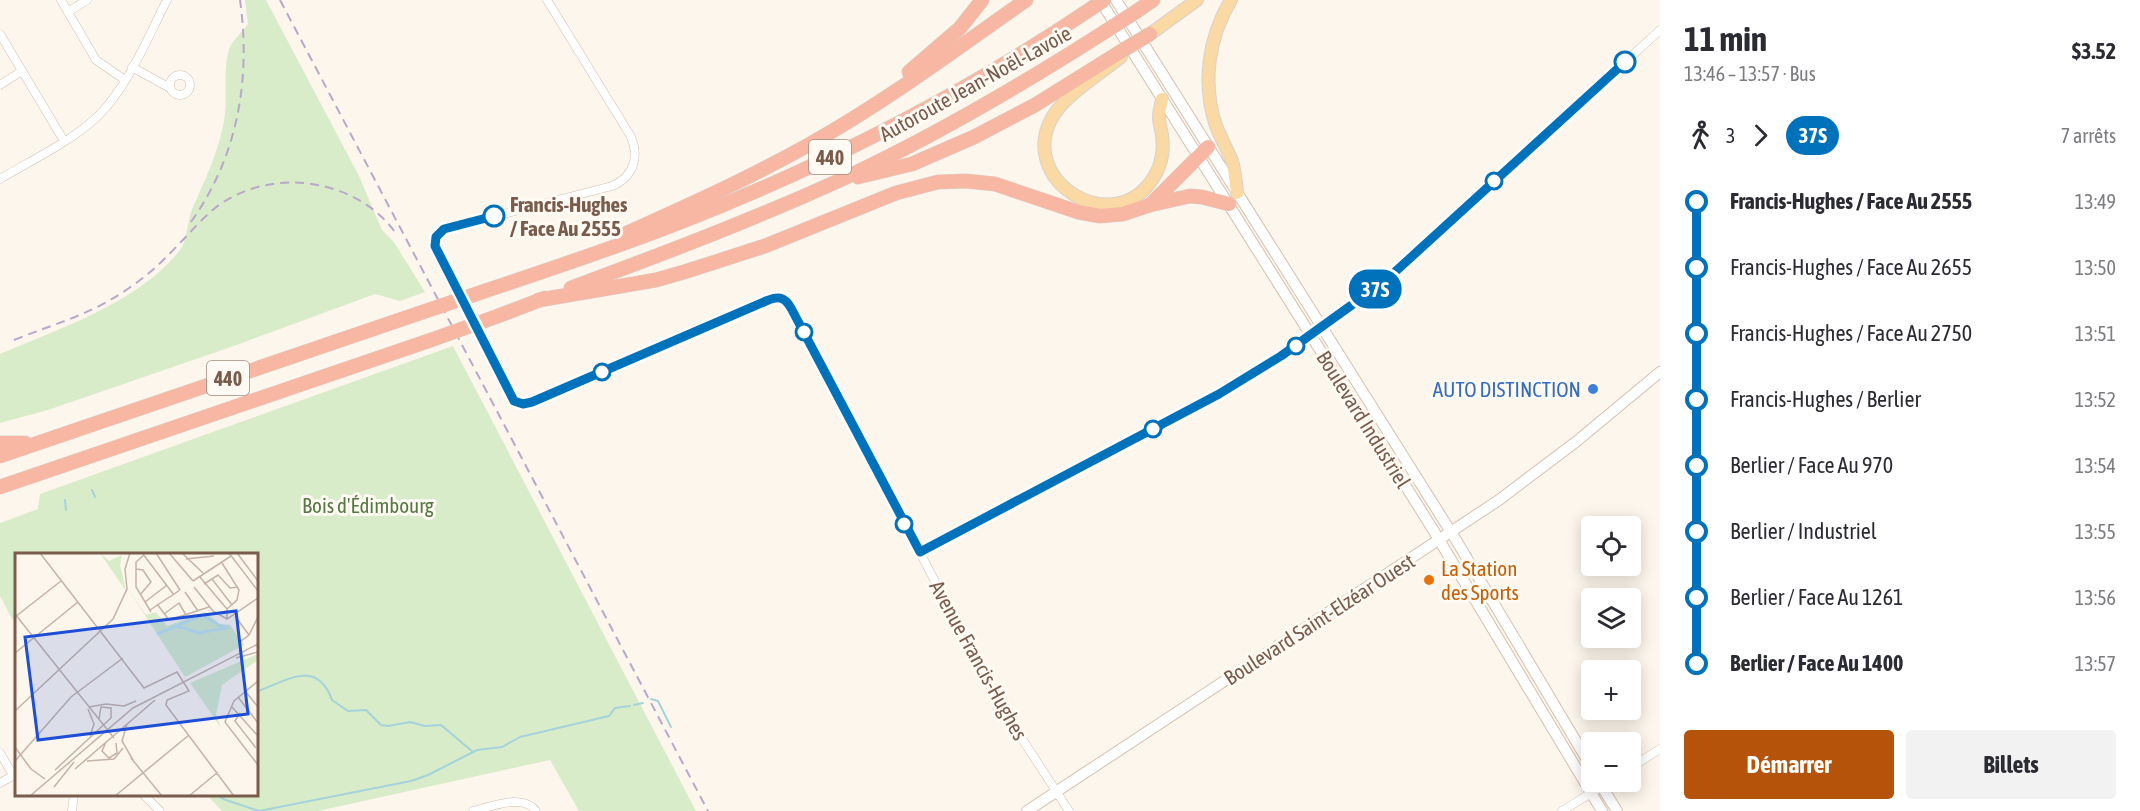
<!DOCTYPE html>
<html lang="fr">
<head>
<meta charset="utf-8">
<style>
  :root { --surface:#fff; --page:#f2f2f3; --text:#2b2b33; --muted:#7c7c81; --accent:#b45309 }
  body { margin:0; font-family:"Asap Condensed",sans-serif; background:var(--page); color:var(--text); height:100vh; display:flex; flex-direction:column; font-size:22px; white-space:nowrap }
  * { box-sizing:border-box; margin:0 }
  p { font-size:20px; color:var(--muted) }
  .icon { flex:none; width:33px; height:33px; fill:none; stroke:currentColor; stroke-width:2; stroke-linecap:round; stroke-linejoin:round }
  .map { position:relative; flex:1; overflow:hidden }
  .details { display:flex; flex-direction:column; background:var(--surface); width:480px }
  .details>* { flex:none }
  .badge { padding:0 12px; border-radius:20px; font-size:21px; line-height:39px }
  .buttons { position:absolute; left:1581px; top:516px; display:grid; gap:12px }
  .buttons a { display:grid; place-items:center; width:60px; height:60px; border-radius:6px; background:var(--surface); box-shadow:0 3px 15px #0003; font-size:30px }
  .map>.badge { position:absolute; translate:-50% -50%; box-shadow:0 0 0 3px #fff }
  .legs { display:flex; align-items:center; gap:9px; height:66px; padding:0 24px; font-size:20px }
  .legs p { margin-inline-start:auto }
  .headline { display:flex; align-items:center; justify-content:space-between; height:102px; padding:0 24px }
  h1 { font-size:33px; font-weight:700; line-height:45px }
  .action { display:flex; gap:12px; margin-top:auto; padding:12px 24px }
  .action a { flex:1; height:69px; border-radius:6px; background:var(--accent); color:#fff; font-size:24px; font-weight:700; line-height:69px; text-align:center }
  .action a+a { background:var(--page); color:var(--text) }
  ul { padding:0 24px; list-style:none }
  li { display:flex; align-items:center; gap:21px; height:66px; font-size:22px }
  li i { display:grid; place-items:center; width:9px; height:100%; margin:0 8px; background:currentColor }
  li i::after { content:''; width:15px; height:15px; margin:-8px; border:4px solid; border-radius:50%; background:var(--surface) }
  li p { margin-inline-start:auto }
  li:first-child i { background:linear-gradient(#0000 50%,currentColor 0) }
  li:last-child i { background:linear-gradient(currentColor 50%,#0000 0) }
  main { display:flex; flex:1; min-height:0 }
  .map>svg:first-child { display:block }
  .green { fill:#d8ecc9 }
  .lines { fill:none; stroke-linecap:round; stroke-linejoin:round }
  .stream { stroke:#a5d3da; stroke-width:2 }
  .street-casing { stroke:#d1beb0; stroke-width:9 }
  .secondary-casing { stroke:#d6c0b0; stroke-width:12 }
  .primary-casing { stroke:#dad1cd; stroke-width:14 }
  .highway-casing { stroke:#dad1cd; stroke-width:15 }
  .street { stroke:#fff; stroke-width:8 }
  .secondary { stroke:#fff; stroke-width:10 }
  .primary { stroke:#fbd9a5; stroke-width:12 }
  .highway { stroke:#f7b7a3; stroke-width:14 }
  .rail { stroke:#b9a8c9; stroke-width:2; stroke-dasharray:9 6; stroke-linecap:butt }
  .highway-bridge-casing { stroke:#dad1cd; stroke-width:15; stroke-linecap:butt }
  .highway-bridge { stroke:#f7b7a3; stroke-width:14 }
  .line-1-casing { stroke:#fff; stroke-width:14 }
  .line-1 { stroke:#0072bc; stroke-width:9 }
  .stop-1-dot { fill:#fff; stroke:#0072bc; stroke-width:3 }
  .shop-dot { fill:#3f7fe0; stroke:#fffaf3; stroke-width:2 }
  .food-dot { fill:#e8710a; stroke:#fffaf3; stroke-width:2 }
  .labels { text-anchor:middle; dominant-baseline:central; stroke-width:6; stroke-linejoin:round; paint-order:stroke }
  .shield { fill:#fffaf3; stroke:#a28b7f; stroke-width:1.5 }
  .shield-label { font-size:20px; font-weight:bold; fill:#7a5c4d }
  .street-label { font-size:21px; fill:#7a5c4d; stroke:#fffaf3 }
  .stop-label { font-size:21px; font-weight:bold; fill:#7a5c4d; stroke:#fffaf3; text-anchor:start }
  .shop-label { font-size:21px; fill:#366cbe; stroke:#fffaf3; text-anchor:end }
  .park-label { font-size:21px; fill:#537a41; stroke:#fffaf3 }
  .food-label { font-size:21px; fill:#c56008; stroke:#fffaf3; text-anchor:start }
  .inset-river { fill:none; stroke:#bfe3e8; stroke-width:3 }
  .inset-road { fill:none; stroke:#c5b3a7; stroke-width:1.5 }
  .view { fill:#1d4ed8; fill-opacity:0.15; stroke:#1d4ed8; stroke-width:3 }
  .inset-edge { fill:none; stroke:#7a5c4d; stroke-width:3 }
</style>
</head>
<body>
<main>
<div class="map">
<svg width="1660" height="811" viewBox="0 0 1660 811">
  <rect width="100%" height="100%" fill="#fdf6ec"/>
  <g class="green">
    <path d="M245,0H266L359,176L382,230L394,242L425,292L400,301L375,294L231,347L48,410L0,423V354C58,329 140,302 180,250C188,239 187,220 193,207C205,180 217,155 223,126C229,101 222,74 229,49C232,41 243,31 248,24Z"/>
    <polygon points="453,346 696,811 579,811 550,760 318,811 222,811 207,795 256,794 256,554 16,554 16,626 0,596 0,523 38,509 40,494"/>
  </g>
  <g class="lines">
    <g class="stream">
      <polyline points="92,490 95,497"/>
      <polyline points="65,500 66,510"/>
      <path d="M256,692C286,681 317,658 332,700L348,711L366,710L381,725L388,726L410,722L425,726L441,725L473,752"/>
      <polyline points="651,699 658,701 671,727"/>
      <polyline points="634,705 643,703"/>
      <polyline points="216,794 223,799 259,811 411,781 428,775 477,750 502,747 520,737 609,716 615,708 630,706"/>
    </g>
    <g class="street-casing">
      <g id="street">
        <polyline points="61,0 96,60 125,80"/>
        <path d="M547,0L630,135C640,156 634,177 612,186L446,229C436,233 433,240 436,251L511,397L521,404L532,402L771,299C781,295 786,299 791,307L1000,705L1069,811"/>
        <polyline points="68,12 87,0"/>
        <polyline points="0,34 64,141"/>
        <polyline points="132,67 170,88"/>
        <circle cx="180" cy="85" r="10"/>
        <polyline points="0,85 22,71"/>
        <path d="M0,179C30,161 76,139 100,114C129,84 148,37 167,0"/>
        <polyline points="919,552 1242,381 1351,307 1403,265 1660,30"/>
        <polyline points="0,753 13,775"/>
        <polyline points="1630,768 1660,749"/>
        <polyline points="0,783 16,774"/>
        <polyline points="143,794 160,811"/>
        <polyline points="72,811 74,794"/>
        <path d="M473,811C491,807 523,793 536,811"/>
        <polyline points="1562,811 1609,782"/>
      </g>
    </g>
    <g class="secondary-casing">
      <g id="secondary">
        <polyline points="1100,0 1432,528 1602,811"/>
        <polyline points="1116,0 1456,540 1592,768"/>
        <polyline points="1599,782 1617,811"/>
        <polyline points="1027,811 1499,500 1577,441 1660,372"/>
      </g>
    </g>
    <g class="primary-casing">
      <g id="primary">
        <path d="M1231,0C1208,38 1202,84 1216,126C1221,138 1227,149 1232,161C1235,171 1236,183 1237,193"/>
        <polyline points="1150,34 1197,0"/>
        <path d="M1121,57C1102,72 1068,94 1055,113C1011,179 1116,244 1155,175C1162,163 1164,149 1162,135C1161,129 1159,123 1159,117C1159,111 1161,105 1162,99"/>
      </g>
    </g>
    <g class="highway-casing">
      <g id="highway">
        <polyline points="1137,11 1153,0"/>
        <polyline points="909,72 960,28 982,0"/>
        <polyline points="858,177 912,164 974,137 1035,105 1120,52"/>
        <polyline points="1150,205 1208,147"/>
        <path d="M625,234C687,206 750,178 810,144C885,102 955,50 1026,0"/>
        <path d="M571,288C665,253 758,218 849,176C938,134 1023,84 1106,31"/>
        <path d="M485,291C548,270 611,249 673,225C820,168 962,96 1092,8"/>
        <polyline points="539,300 656,280 684,272 765,246 896,193 938,182 966,181 995,184 1078,212 1100,216 1123,214 1150,205 1190,196 1202,197 1229,204"/>
        <polyline points="498,316 545,298"/>
        <polyline points="0,443 25,443"/>
        <polyline points="0,456 417,314"/>
        <polyline points="0,487 431,340"/>
      </g>
    </g>
    <use href="#street" class="street"/>
    <use href="#secondary" class="secondary"/>
    <use href="#primary" class="primary"/>
    <use href="#highway" class="highway"/>
    <g class="rail">
      <polyline points="280,0 708,811"/>
      <path d="M191,222C238,156 251,79 240,0"/>
      <path d="M14,340C56,323 91,315 129,288C147,276 162,262 177,246C191,232 203,217 219,205C274,166 359,179 397,235"/>
    </g>
    <g class="highway-bridge-casing">
      <g id="highway-bridge">
        <polyline points="1092,8 1104,0"/>
        <polyline points="1106,31 1137,11"/>
        <polyline points="1120,52 1150,34"/>
        <polyline points="417,314 485,291"/>
        <polyline points="431,340 498,316"/>
      </g>
    </g>
    <use href="#highway-bridge" class="highway-bridge"/>
  </g>
  <g class="lines">
    <g class="line-1-casing">
      <path id="line-1" d="M494,216L444,229L436,237L435,246L514,401L523,404L532,402L766,301C778,296 784,296 791,308L920,552L1219,394L1281,356L1385,281L1625,62"/>
    </g>
    <use href="#line-1" class="line-1"/>
  </g>
  <g class="stop-1-dot">
    <circle cx="1625" cy="62" r="10"/>
    <circle cx="1494" cy="181" r="8"/>
    <circle cx="494" cy="216" r="10"/>
    <circle cx="804" cy="332" r="8"/>
    <circle cx="1296" cy="346" r="8"/>
    <circle cx="602" cy="372" r="8"/>
    <circle cx="1153" cy="429" r="8"/>
    <circle cx="904" cy="524" r="8"/>
  </g>
  <circle class="shop-dot" cx="1593" cy="389" r="6"/>
  <circle class="food-dot" cx="1429" cy="580" r="6"/>
  <g class="labels">
    <g class="shield">
      <rect x="809" y="140" width="42" height="34" rx="4.5"/>
      <rect x="207" y="361" width="42" height="34" rx="4.5"/>
    </g>
    <g class="shield-label">
      <text x="830" y="157">440</text>
      <text x="228" y="378">440</text>
    </g>
    <g class="street-label">
      <text transform="translate(975 83) rotate(-29)">Autoroute Jean-Noël-Lavoie</text>
      <text transform="translate(1364 419) rotate(58)">Boulevard Industriel</text>
      <text transform="translate(1319 619) rotate(-33)">Boulevard Saint-Elzéar Ouest</text>
      <text transform="translate(979 660) rotate(61)">Avenue Francis-Hughes</text>
    </g>
    <g class="stop-label">
      <text x="510" y="204">Francis-Hughes<tspan x="510" dy="24">/ Face Au 2555</tspan></text>
    </g>
    <g class="shop-label">
      <text x="1581" y="389">AUTO DISTINCTION</text>
    </g>
    <g class="park-label">
      <text x="368" y="505">Bois d'Édimbourg</text>
    </g>
    <g class="food-label">
      <text x="1441" y="568">La Station<tspan x="1441" dy="24">des Sports</tspan></text>
    </g>
  </g>
  <g transform="translate(15 553)">
    <rect width="243" height="243" fill="#fdf6ec"/>
    <path d="M85,0L94,8L107,2L105,12L111,38ZM113,36L131,62L141,59L152,73L190,59L205,71L215,72L229,92L170,124ZM243,101V107L207,132L201,162L206,175L175,130Z" fill="#d8ecc9"/>
    <path class="inset-river" d="M162,73L184,80L211,75M142,81L188,62L205,73L215,74"/>
    <path class="inset-road" d="M25,0L129,135L162,119L174,138L152,147L151,152L219,243M141,0L165,37M154,0L178,28M167,0L188,20M214,0L243,38M222,0L243,28M128,1L159,42M129,2L121,9V34L136,59M171,6L199,3M207,10L224,37L222,47L212,56V66M121,16L128,17L136,29L125,42M184,23L212,56M197,26L217,52M178,28L216,3M189,31L203,22L215,35L223,34M179,34L198,58L212,66L243,45M170,39L183,58M130,49L152,32M142,51L154,67L194,54M135,57L165,37M0,61L99,185M149,61L164,50L171,62M220,63L234,82M0,64L46,28M226,88L234,82L243,64M0,100L63,49M221,105L243,99M243,128L219,148L210,169L243,212M230,138L243,154M223,144L243,170M216,153L242,182M74,154L91,151L109,153L121,148M73,156L79,171L75,183M0,158L98,66L112,36L110,16L115,0M225,160L220,168L241,195M112,171L107,188L118,207M91,189L87,198L94,205L102,200L101,190M0,194L16,216L30,226M116,205L147,243M0,208L56,144L108,105M72,208L99,206L108,195M60,216L140,147M40,217L96,165V155L86,154L84,166M39,234L59,209M15,243L118,155L243,91M100,243L174,182M174,243L203,219"/>
    <path class="view" d="M221,58L233,161L23,187L10,84Z"/>
    <rect width="243" height="243" class="inset-edge"/>
  </g>
</svg>
<div class="buttons">
<a><svg class="icon" aria-label="locate" viewBox="0 0 24 24"><circle cx="12" cy="12" r="6"/><path d="M12 2v4M12 18v4M2 12h4M18 12h4"/></svg></a>
<a><svg class="icon" aria-label="layers" viewBox="0 0 24 24"><path d="M12 4l9 5-9 5-9-5zM3 14l9 5 9-5"/></svg></a>
<a>+</a>
<a>−</a>
</div>
<b class="badge" style="left:1375px;top:289px;background:#0072bc;color:#fff">37S</b>
</div>
<section class="details">
<div class="headline"><div><h1>11 min</h1><p>13:46 – 13:57 · Bus</p></div><b>$3.52</b></div>
<div class="legs"><svg class="icon" aria-label="walk" viewBox="0 0 24 24"><circle cx="13" cy="4" r="2"/><path d="M13 8l-2 6 4 7M11 14l-3 7M7 12l3-4h3l4 4"/></svg>3<svg class="icon" aria-label="forward" viewBox="0 0 24 24"><path d="M9 5l7 7-7 7"/></svg><b class="badge" style="background:#0072bc;color:#fff">37S</b><p>7 arrêts</p></div>
<ul>
<li><i style="color:#0072bc"></i><b>Francis-Hughes / Face Au 2555</b><p>13:49</p></li>
<li><i style="color:#0072bc"></i><span>Francis-Hughes / Face Au 2655</span><p>13:50</p></li>
<li><i style="color:#0072bc"></i><span>Francis-Hughes / Face Au 2750</span><p>13:51</p></li>
<li><i style="color:#0072bc"></i><span>Francis-Hughes / Berlier</span><p>13:52</p></li>
<li><i style="color:#0072bc"></i><span>Berlier / Face Au 970</span><p>13:54</p></li>
<li><i style="color:#0072bc"></i><span>Berlier / Industriel</span><p>13:55</p></li>
<li><i style="color:#0072bc"></i><span>Berlier / Face Au 1261</span><p>13:56</p></li>
<li><i style="color:#0072bc"></i><b>Berlier / Face Au 1400</b><p>13:57</p></li>
</ul>
<div class="action"><a>Démarrer</a><a>Billets</a></div>
</section>
</main>
</body>
</html>
